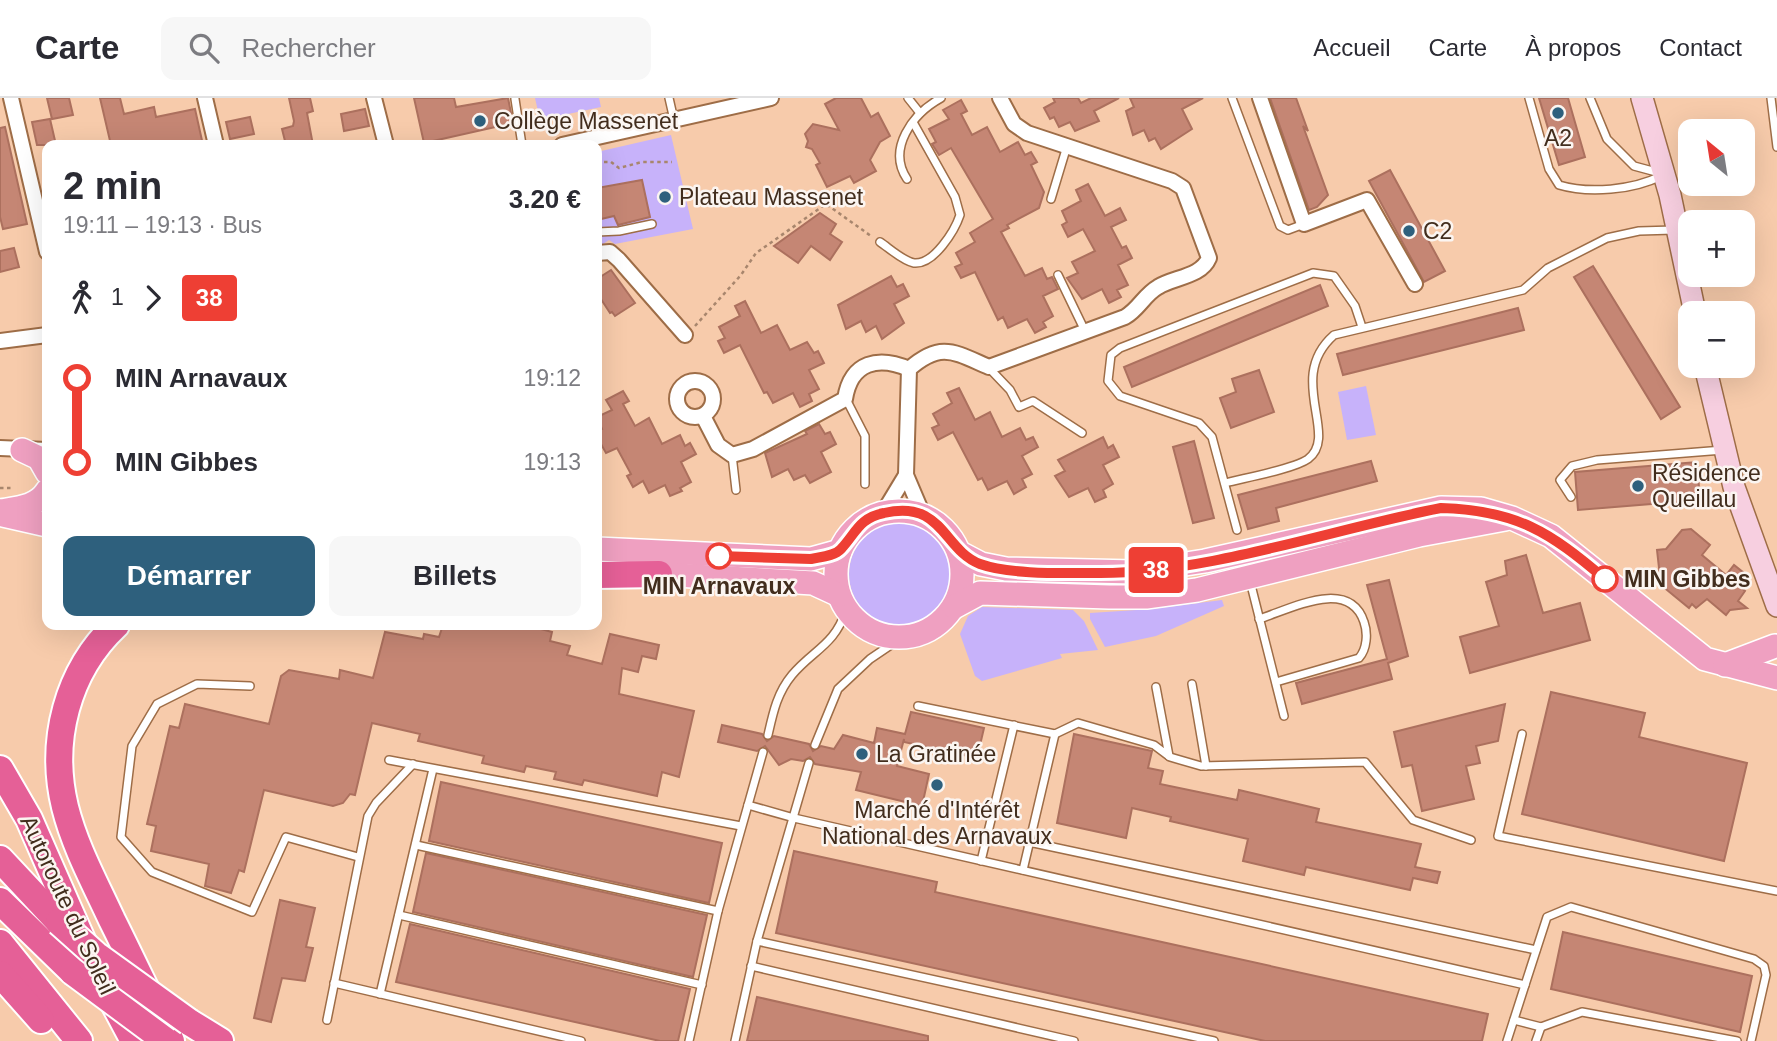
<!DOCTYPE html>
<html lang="fr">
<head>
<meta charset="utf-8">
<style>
  :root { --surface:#fff; --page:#f7f7f7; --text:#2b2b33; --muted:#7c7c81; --line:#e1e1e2; --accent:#2e607d }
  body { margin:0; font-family:Arial,sans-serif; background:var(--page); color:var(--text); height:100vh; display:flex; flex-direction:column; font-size:26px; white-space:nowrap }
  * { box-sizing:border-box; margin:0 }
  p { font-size:23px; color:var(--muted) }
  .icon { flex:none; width:38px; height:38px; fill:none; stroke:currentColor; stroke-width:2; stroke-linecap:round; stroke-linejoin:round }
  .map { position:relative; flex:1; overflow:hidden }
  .sheet { position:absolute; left:42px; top:42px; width:560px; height:490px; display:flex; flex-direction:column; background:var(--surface); border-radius:14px; box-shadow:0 7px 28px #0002 }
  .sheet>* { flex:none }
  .badge { padding:0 14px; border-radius:5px; font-size:24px; line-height:46px }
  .needle { width:46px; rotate:330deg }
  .fabs { position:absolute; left:1678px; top:21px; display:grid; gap:14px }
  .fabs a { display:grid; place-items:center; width:77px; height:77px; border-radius:14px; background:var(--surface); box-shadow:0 7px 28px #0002; font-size:35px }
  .map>.badge { position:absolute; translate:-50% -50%; box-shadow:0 0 0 4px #fff }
  .legs { display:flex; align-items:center; gap:10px; height:77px; padding:0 21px; font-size:23px }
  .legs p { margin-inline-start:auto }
  .overview { display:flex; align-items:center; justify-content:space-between; height:119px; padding:0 21px }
  h1 { font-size:38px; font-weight:700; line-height:52px }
  .button { display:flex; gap:14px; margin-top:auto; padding:14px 21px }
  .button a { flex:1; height:80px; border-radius:14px; background:var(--accent); color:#fff; font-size:28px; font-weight:700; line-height:80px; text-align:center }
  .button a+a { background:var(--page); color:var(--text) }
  ul { padding:0 21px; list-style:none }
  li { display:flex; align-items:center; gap:24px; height:84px; font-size:26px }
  li i { display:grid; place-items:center; width:10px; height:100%; margin:0 9px; background:currentColor }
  li i::after { content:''; width:18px; height:18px; margin:-9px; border:5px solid; border-radius:50%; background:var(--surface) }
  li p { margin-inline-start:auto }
  li:first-child i { background:linear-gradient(#0000 50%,currentColor 0) }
  li:last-child i { background:linear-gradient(currentColor 50%,#0000 0) }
  header { display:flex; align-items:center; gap:42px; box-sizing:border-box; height:98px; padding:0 35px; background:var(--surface); border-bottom:2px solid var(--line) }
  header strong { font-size:33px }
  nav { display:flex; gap:38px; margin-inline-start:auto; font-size:24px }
  .search { width:490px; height:63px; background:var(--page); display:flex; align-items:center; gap:18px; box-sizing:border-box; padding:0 24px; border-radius:14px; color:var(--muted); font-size:26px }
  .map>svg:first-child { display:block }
  .green { fill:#c7b2fa }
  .building { fill:#c58674; stroke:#ac705e; stroke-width:2 }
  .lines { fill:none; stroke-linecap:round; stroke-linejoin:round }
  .lane-casing { stroke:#9e6d47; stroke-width:10 }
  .street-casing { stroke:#9e6d47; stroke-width:18 }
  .secondary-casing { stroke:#9e6d47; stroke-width:24 }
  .primary-casing { stroke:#fff; stroke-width:26 }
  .highway-casing { stroke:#fff; stroke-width:30 }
  .path { stroke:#a8866d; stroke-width:2.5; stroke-dasharray:3.5 3.5; stroke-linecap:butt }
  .lane { stroke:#fff; stroke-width:7 }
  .street { stroke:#fff; stroke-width:14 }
  .secondary { stroke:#f7cfe0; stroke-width:21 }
  .primary { stroke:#efa0c1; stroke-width:23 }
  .highway { stroke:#e56097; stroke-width:26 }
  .highway-bridge-casing { stroke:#fff; stroke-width:30; stroke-linecap:butt }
  .highway-bridge { stroke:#e56097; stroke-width:26 }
  .line-1-casing { stroke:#fff; stroke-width:16 }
  .line-1 { stroke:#ee3f34; stroke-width:10 }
  .poi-dot { fill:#2e607d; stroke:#fbf5f1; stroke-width:2.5 }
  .stop-1-dot { fill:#fff; stroke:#ee3f34; stroke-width:3.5 }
  .labels { text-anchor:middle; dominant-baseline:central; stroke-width:5; stroke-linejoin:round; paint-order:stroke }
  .poi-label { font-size:23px; fill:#422d1d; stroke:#fbf5f1; text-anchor:start }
  .stop-label { font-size:23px; font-weight:bold; fill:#422d1d; stroke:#fbf5f1; text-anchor:start }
  .street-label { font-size:23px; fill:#422d1d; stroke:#fbf5f1 }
</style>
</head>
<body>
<header>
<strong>Carte</strong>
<div class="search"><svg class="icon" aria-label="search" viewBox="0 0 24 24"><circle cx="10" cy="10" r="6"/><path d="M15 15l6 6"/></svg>Rechercher</div>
<nav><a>Accueil</a><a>Carte</a><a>À propos</a><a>Contact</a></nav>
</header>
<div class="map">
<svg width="1777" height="943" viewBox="0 0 1777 943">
  <rect width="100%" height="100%" fill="#f7cbab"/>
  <g class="green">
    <polygon points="535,0 599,0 601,9 540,22"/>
    <polygon points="671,37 693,131 615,146 609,142 597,150 597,54"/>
    <polygon points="1366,288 1376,337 1347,342 1338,294"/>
    <circle cx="901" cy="476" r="52"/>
    <polygon points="1222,502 1224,508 1156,538 1105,549 1090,521 1090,515 1152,511"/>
    <polygon points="982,509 1073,512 1084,523 1098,552 1060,556 1062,560 982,583 975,578 960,536 968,518"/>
  </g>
  <g class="building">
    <polygon points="47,0 69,0 73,17 52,21"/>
    <polygon points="100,0 120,0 124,16 154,9 156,19 195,11 203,47 111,47"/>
    <polygon points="289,0 310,0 313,13 307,15 313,47 286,47 282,31 293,28 294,23"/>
    <polygon points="414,0 454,0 456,9 508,0 513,25 424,45"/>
    <polygon points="836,0 861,0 871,19 878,15 890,38 880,44 870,62 876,73 854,85 850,78 827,89 816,67 820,65 812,51 806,49 808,43 805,36 813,26 839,32 825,6"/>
    <polygon points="1053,0 1078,0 1081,5 1091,0 1119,0 1094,13 1099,23 1075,33 1070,24 1059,29 1054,19 1050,21 1044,10 1055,4"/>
    <polygon points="1130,0 1203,0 1182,11 1192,31 1161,51 1155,40 1149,43 1144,32 1133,37 1126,13 1134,9"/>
    <polygon points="1270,0 1296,0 1308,33 1303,28 1328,97 1317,109 1309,112"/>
    <polygon points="1539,0 1568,0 1585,59 1559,67"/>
    <polygon points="961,2 967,13 961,16 972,37 987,29 1000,54 1018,44 1025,57 1031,54 1037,64 1031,67 1044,94 1039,110 1007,127 1009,130 1001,134 1025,178 1042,170 1047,181 1052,179 1058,191 1043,198 1053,218 1043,224 1046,229 1035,235 1027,221 1008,230 1003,219 998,222 975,174 961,180 955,169 962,166 956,155 975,144 970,135 993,121 951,50 939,57 932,46 936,44 929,31 949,21 943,12"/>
    <polygon points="365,11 369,28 344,33 341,16"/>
    <polygon points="250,19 254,36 230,41 226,24"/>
    <polygon points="50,21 56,47 37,47 32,24"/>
    <polygon points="5,29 27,126 3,131 0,119 0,30"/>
    <polygon points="1390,72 1445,173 1424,184 1369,83"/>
    <polygon points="642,82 650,119 618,127 614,118 597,122 597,90"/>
    <polygon points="1088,86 1105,118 1120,110 1126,122 1111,129 1122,150 1126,148 1132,160 1118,167 1128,187 1117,192 1121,199 1109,205 1102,191 1082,201 1067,180 1078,175 1072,164 1095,153 1083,131 1068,139 1062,127 1067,124 1062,113 1081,103 1076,92"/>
    <polygon points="820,115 836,126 830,136 842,144 830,162 811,148 798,165 774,148"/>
    <polygon points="14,150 19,169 0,174 0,153"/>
    <polygon points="1593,168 1680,309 1661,321 1574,179"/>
    <polygon points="611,172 635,205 615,218 612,214 610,215 597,195 597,181"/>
    <polygon points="891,178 897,189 903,186 909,198 894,206 904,225 882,241 876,228 866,234 861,223 846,231 838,207"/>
    <polygon points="1320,187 1328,208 1132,289 1124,269"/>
    <polygon points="745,203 761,235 777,227 790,252 807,244 814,255 818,253 824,265 809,272 819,291 809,296 812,303 800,309 793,295 773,305 767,294 764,295 740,247 724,255 718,243 725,240 719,229 740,218 735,208"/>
    <polygon points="1518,210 1524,232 1343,277 1337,256"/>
    <polygon points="1259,272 1274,314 1231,330 1220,300 1236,294 1232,281"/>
    <polygon points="959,290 975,322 990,314 1002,339 1020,330 1026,342 1033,339 1038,349 1022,358 1032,376 1022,381 1026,389 1014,396 1007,383 988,392 982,380 978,382 953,334 938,342 932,330 939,327 933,316 952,305 947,295"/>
    <polygon points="623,293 629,303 623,306 635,328 649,320 662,346 680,337 685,348 690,345 696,356 681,364 691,384 680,390 682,393 670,398 665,387 649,395 643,383 633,389 627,378 631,376 617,350 606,355 601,346 597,348 597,333 602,331 597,319 612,312 606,302"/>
    <polygon points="819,326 825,336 830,334 836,346 821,354 831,374 810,385 805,377 794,382 788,371 772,379 765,355 807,336 805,333"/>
    <polygon points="1103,339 1108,350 1113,347 1119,359 1103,367 1113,386 1103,392 1106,399 1095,404 1088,390 1069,399 1055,378 1065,373 1058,362"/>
    <polygon points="1194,343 1214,420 1193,425 1173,349"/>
    <polygon points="1371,363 1377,383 1276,410 1279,423 1248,431 1238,397"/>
    <polygon points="1697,364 1700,402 1578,412 1575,374"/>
    <polygon points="1691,431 1710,447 1702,457 1726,477 1734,467 1744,475 1736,485 1745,493 1738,503 1747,510 1730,512 1726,517 1707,501 1696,510 1692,506 1689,510 1656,483 1660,479 1657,452 1666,451 1682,432"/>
    <polygon points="1526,457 1543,515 1580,505 1590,542 1470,575 1460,539 1499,528 1486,484 1507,477 1505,463"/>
    <polygon points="1389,482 1408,558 1388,565 1392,581 1302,606 1296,585 1387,561 1367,487"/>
    <polygon points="443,527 510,527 541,531 552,534 550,543 570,548 567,557 602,566 610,536 659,547 656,561 642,558 638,574 622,570 619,596 694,613 679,679 662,674 657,698 584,682 582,687 554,681 556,674 526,668 524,674 482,665 484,658 418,643 420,636 372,625 355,697 350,696 343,705 333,708 264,692 244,774 239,772 231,795 205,788 209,766 151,753 156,728 147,726 170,628 179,630 185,606 269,626 281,578 289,572 339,581 340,572 373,580 385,534 423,541 424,536 439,539"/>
    <polygon points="1551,594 1645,615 1639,639 1747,665 1724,763 1522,716"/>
    <polygon points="1505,606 1498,643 1476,648 1480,665 1466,668 1474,701 1422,713 1412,667 1402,669 1394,634"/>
    <polygon points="911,614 984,630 977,660 904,644 904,641 897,668 929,676 922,708 856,692 861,674 815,666 810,659 803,663 791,661 779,667 765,648 757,653 718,644 722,627 762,636 767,643 774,638 809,646 813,653 821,648 834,651 843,637 874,645 877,630 905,636"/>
    <polygon points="1074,636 1152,653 1148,670 1163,673 1160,686 1237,702 1239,692 1319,711 1316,724 1421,746 1415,769 1440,774 1437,785 1413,780 1410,792 1306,769 1304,777 1243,763 1248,741 1170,723 1171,719 1132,710 1126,740 1057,725"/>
    <polygon points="441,684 722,745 709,805 429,743"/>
    <polygon points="794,753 937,784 935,794 1488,916 1482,943 1265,943 776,835"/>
    <polygon points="426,755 707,817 693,879 413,814"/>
    <polygon points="280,802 315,810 306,849 313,850 305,883 282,880 271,924 254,920"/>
    <polygon points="410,826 690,891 678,943 660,943 396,884"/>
    <polygon points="1563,834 1752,878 1740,934 1551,891"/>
    <polygon points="757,899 928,938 928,943 747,943"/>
  </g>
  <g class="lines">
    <g class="lane-casing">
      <g id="lane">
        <polyline points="669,0 674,22"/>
        <polyline points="908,0 920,15"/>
        <polyline points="1232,0 1280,128 1288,132 1304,126"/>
        <path d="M1529,0L1549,71L1559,87C1589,96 1633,92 1661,78"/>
        <polyline points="1590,0 1607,41 1634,68 1660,75"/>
        <polyline points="1771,0 1777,49"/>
        <polyline points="515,1 522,47"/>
        <path d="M907,81C887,51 912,16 941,0"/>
        <polyline points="1051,101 1067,48"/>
        <polyline points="597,134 619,133 652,126"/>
        <path d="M880,144C889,150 903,163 914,165C934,167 955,132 960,117L955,99L914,26"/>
        <polyline points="1058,177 1085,233"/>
        <polyline points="989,270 1010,292 1019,309 1033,303 1082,335"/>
        <polyline points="846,301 865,338 865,386"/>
        <polyline points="732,357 736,392"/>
        <path d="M1225,385C1244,380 1294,371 1308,361C1340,337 1285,280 1334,237L1523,192L1548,170L1607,140L1639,133L1674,132"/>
        <polyline points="1571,399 1560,382 1572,368 1597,362 1723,352"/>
        <polyline points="1237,432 1212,339 1199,325 1120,298 1108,283 1111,257 1120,250 1313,175 1334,178 1355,208 1362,229"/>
        <polyline points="1250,483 1284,618"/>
        <path d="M1259,521C1291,511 1349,479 1364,524C1368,535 1367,551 1359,560L1276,584"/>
        <polyline points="1192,586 1206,668"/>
        <polyline points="250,588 197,586 157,606 132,648 121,739 152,774 252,814 286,739 358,759"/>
        <polyline points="1156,589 1169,658"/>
        <polyline points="918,608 1055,636 1078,625 1154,647 1170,659 1201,668 1365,664 1413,722 1471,742"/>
        <polyline points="1522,636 1498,738 1777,793"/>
        <path d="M768,637C773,615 777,595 792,577C813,552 835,547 846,512"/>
        <polyline points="815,647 838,591 870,561 901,540"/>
        <polyline points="389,662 741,728"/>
        <polyline points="809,665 757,843 1214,943"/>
        <polyline points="748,707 794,720 1525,887 1507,943"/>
        <polyline points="1029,744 1536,852"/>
        <polyline points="416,747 718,813"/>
        <polyline points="981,763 1014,627"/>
        <polyline points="1023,772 1055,636"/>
        <polyline points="399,817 702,887"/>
        <polyline points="751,868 1074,943"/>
        <polyline points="334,885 581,943"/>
        <polyline points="1525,887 1547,819 1571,809 1754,861 1764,868 1766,877 1751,943"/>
        <polyline points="380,896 433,671"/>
        <polyline points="327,922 368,718 376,705 413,666"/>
        <polyline points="1514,922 1541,929 1582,914 1737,943"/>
        <polyline points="689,943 718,813 763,654"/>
        <polyline points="735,943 757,843"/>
        <polyline points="1536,943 1541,929"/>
      </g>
    </g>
    <g class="street-casing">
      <g id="street">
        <polyline points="11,0 47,154"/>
        <polyline points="205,0 216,47"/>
        <polyline points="374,0 386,47"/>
        <polyline points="1260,0 1304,126 1367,102 1415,186"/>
        <polyline points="562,47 771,0"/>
        <polyline points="597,155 610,154 619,162 685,237"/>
        <polyline points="0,243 47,237"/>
        <circle cx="695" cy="301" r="18"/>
        <path d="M703,318L718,347L732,357L753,351L845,301C851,263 879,258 909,271"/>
        <polyline points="0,350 47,352"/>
        <polyline points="883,415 906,377"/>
        <path d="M923,417L906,377L909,271C941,243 954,254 989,269L1125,219C1139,211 1144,197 1158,189C1174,179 1201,179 1209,160L1183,90L1172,83L1027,35L1014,26L1000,0"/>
      </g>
    </g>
    <g class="secondary-casing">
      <g id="secondary">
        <polyline points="1642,0 1670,97 1695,215"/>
        <polyline points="1705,268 1734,389 1777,508"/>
      </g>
    </g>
    <g class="primary-casing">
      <g id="primary">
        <polyline points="22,352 39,360 47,374"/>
        <circle cx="899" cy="476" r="63"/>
        <path d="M0,413C18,410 37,409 47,393"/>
        <polyline points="3,417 47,427"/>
        <polyline points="597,451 811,461 840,453"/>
        <polyline points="960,455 981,466 1006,471 1134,474 1205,463 1441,410 1481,411 1512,420 1551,438 1705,561 1777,580"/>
        <polyline points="642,475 813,485 839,497"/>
        <polyline points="954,509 980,495 1109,499 1146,499 1197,492 1419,437 1505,421"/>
        <polyline points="1725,567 1775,548"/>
      </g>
    </g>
    <g class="highway-casing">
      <g id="highway">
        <polyline points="597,477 659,476"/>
        <path d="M116,527C67,573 49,643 65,709C75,749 95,785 112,822C132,862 151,903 171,943"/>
        <polyline points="0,671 29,721 86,851"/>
        <polyline points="0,761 59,824"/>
        <polyline points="0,803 73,874"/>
        <polyline points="0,845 79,943"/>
        <polyline points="0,876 41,922"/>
        <polyline points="110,898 134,943"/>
        <polyline points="189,924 220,943"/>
      </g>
    </g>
    <g class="path">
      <polyline points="597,64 611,64 619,70 642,64 672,64"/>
      <polyline points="695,228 741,177 756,155 826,106 871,138"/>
      <polyline points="0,390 14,390"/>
    </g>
    <use href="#lane" class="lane"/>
    <use href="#street" class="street"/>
    <use href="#secondary" class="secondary"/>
    <use href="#primary" class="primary"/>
    <use href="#highway" class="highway"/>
    <g class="highway-bridge-casing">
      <g id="highway-bridge">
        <polyline points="59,824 96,857 189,924"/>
        <polyline points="73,874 166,943"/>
      </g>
    </g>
    <use href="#highway-bridge" class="highway-bridge"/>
  </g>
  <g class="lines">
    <g class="line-1-casing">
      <path id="line-1" d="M719,458L811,461C820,459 835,458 841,451C856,435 859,420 884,415C943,401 943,452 980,466C1011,477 1064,475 1097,475C1207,476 1332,431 1441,410C1516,412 1550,434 1605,481"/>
    </g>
    <use href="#line-1" class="line-1"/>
  </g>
  <g class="poi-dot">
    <circle cx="1558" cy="15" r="7"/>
    <circle cx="480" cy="23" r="7"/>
    <circle cx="665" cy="99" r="7"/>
    <circle cx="1409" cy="133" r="7"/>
    <circle cx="1638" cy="388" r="7"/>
    <circle cx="862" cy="656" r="7"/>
    <circle cx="937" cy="687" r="7"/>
  </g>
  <g class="stop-1-dot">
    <circle cx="719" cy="458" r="12"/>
    <circle cx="1605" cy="481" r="12"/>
  </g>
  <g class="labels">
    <g class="poi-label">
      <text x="494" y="23">Collège Massenet</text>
      <text x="1558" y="40" text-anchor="middle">A2</text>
      <text x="679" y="99">Plateau Massenet</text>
      <text x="1423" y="133">C2</text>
      <text x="1652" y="375">Résidence<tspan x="1652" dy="26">Queillau</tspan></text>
      <text x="876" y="656">La Gratinée</text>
      <text x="937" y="712" text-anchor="middle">Marché d'Intérêt<tspan x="937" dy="26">National des Arnavaux</tspan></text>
    </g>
    <g class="stop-label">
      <text x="1624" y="481">MIN Gibbes</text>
      <text x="719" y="488" text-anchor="middle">MIN Arnavaux</text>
    </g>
    <g class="street-label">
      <text transform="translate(68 807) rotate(65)">Autoroute du Soleil</text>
    </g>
  </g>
</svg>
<div class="fabs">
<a><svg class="needle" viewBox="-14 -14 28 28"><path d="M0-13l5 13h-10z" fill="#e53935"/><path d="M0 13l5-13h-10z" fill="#7c7c81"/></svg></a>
<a>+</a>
<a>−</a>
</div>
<b class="badge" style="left:1156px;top:472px;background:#ee3f34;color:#fff">38</b>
<section class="sheet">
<div class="overview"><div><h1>2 min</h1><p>19:11 – 19:13 · Bus</p></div><b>3.20 €</b></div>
<div class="legs"><svg class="icon" aria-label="walk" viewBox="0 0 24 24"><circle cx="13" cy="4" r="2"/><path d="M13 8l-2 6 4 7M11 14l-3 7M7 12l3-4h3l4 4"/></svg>1<svg class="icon" aria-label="forward" viewBox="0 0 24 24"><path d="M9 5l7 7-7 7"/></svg><b class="badge" style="background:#ee3f34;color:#fff">38</b></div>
<ul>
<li><i style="color:#ee3f34"></i><b>MIN Arnavaux</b><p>19:12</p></li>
<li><i style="color:#ee3f34"></i><b>MIN Gibbes</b><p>19:13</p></li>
</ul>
<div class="button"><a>Démarrer</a><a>Billets</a></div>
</section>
</div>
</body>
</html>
